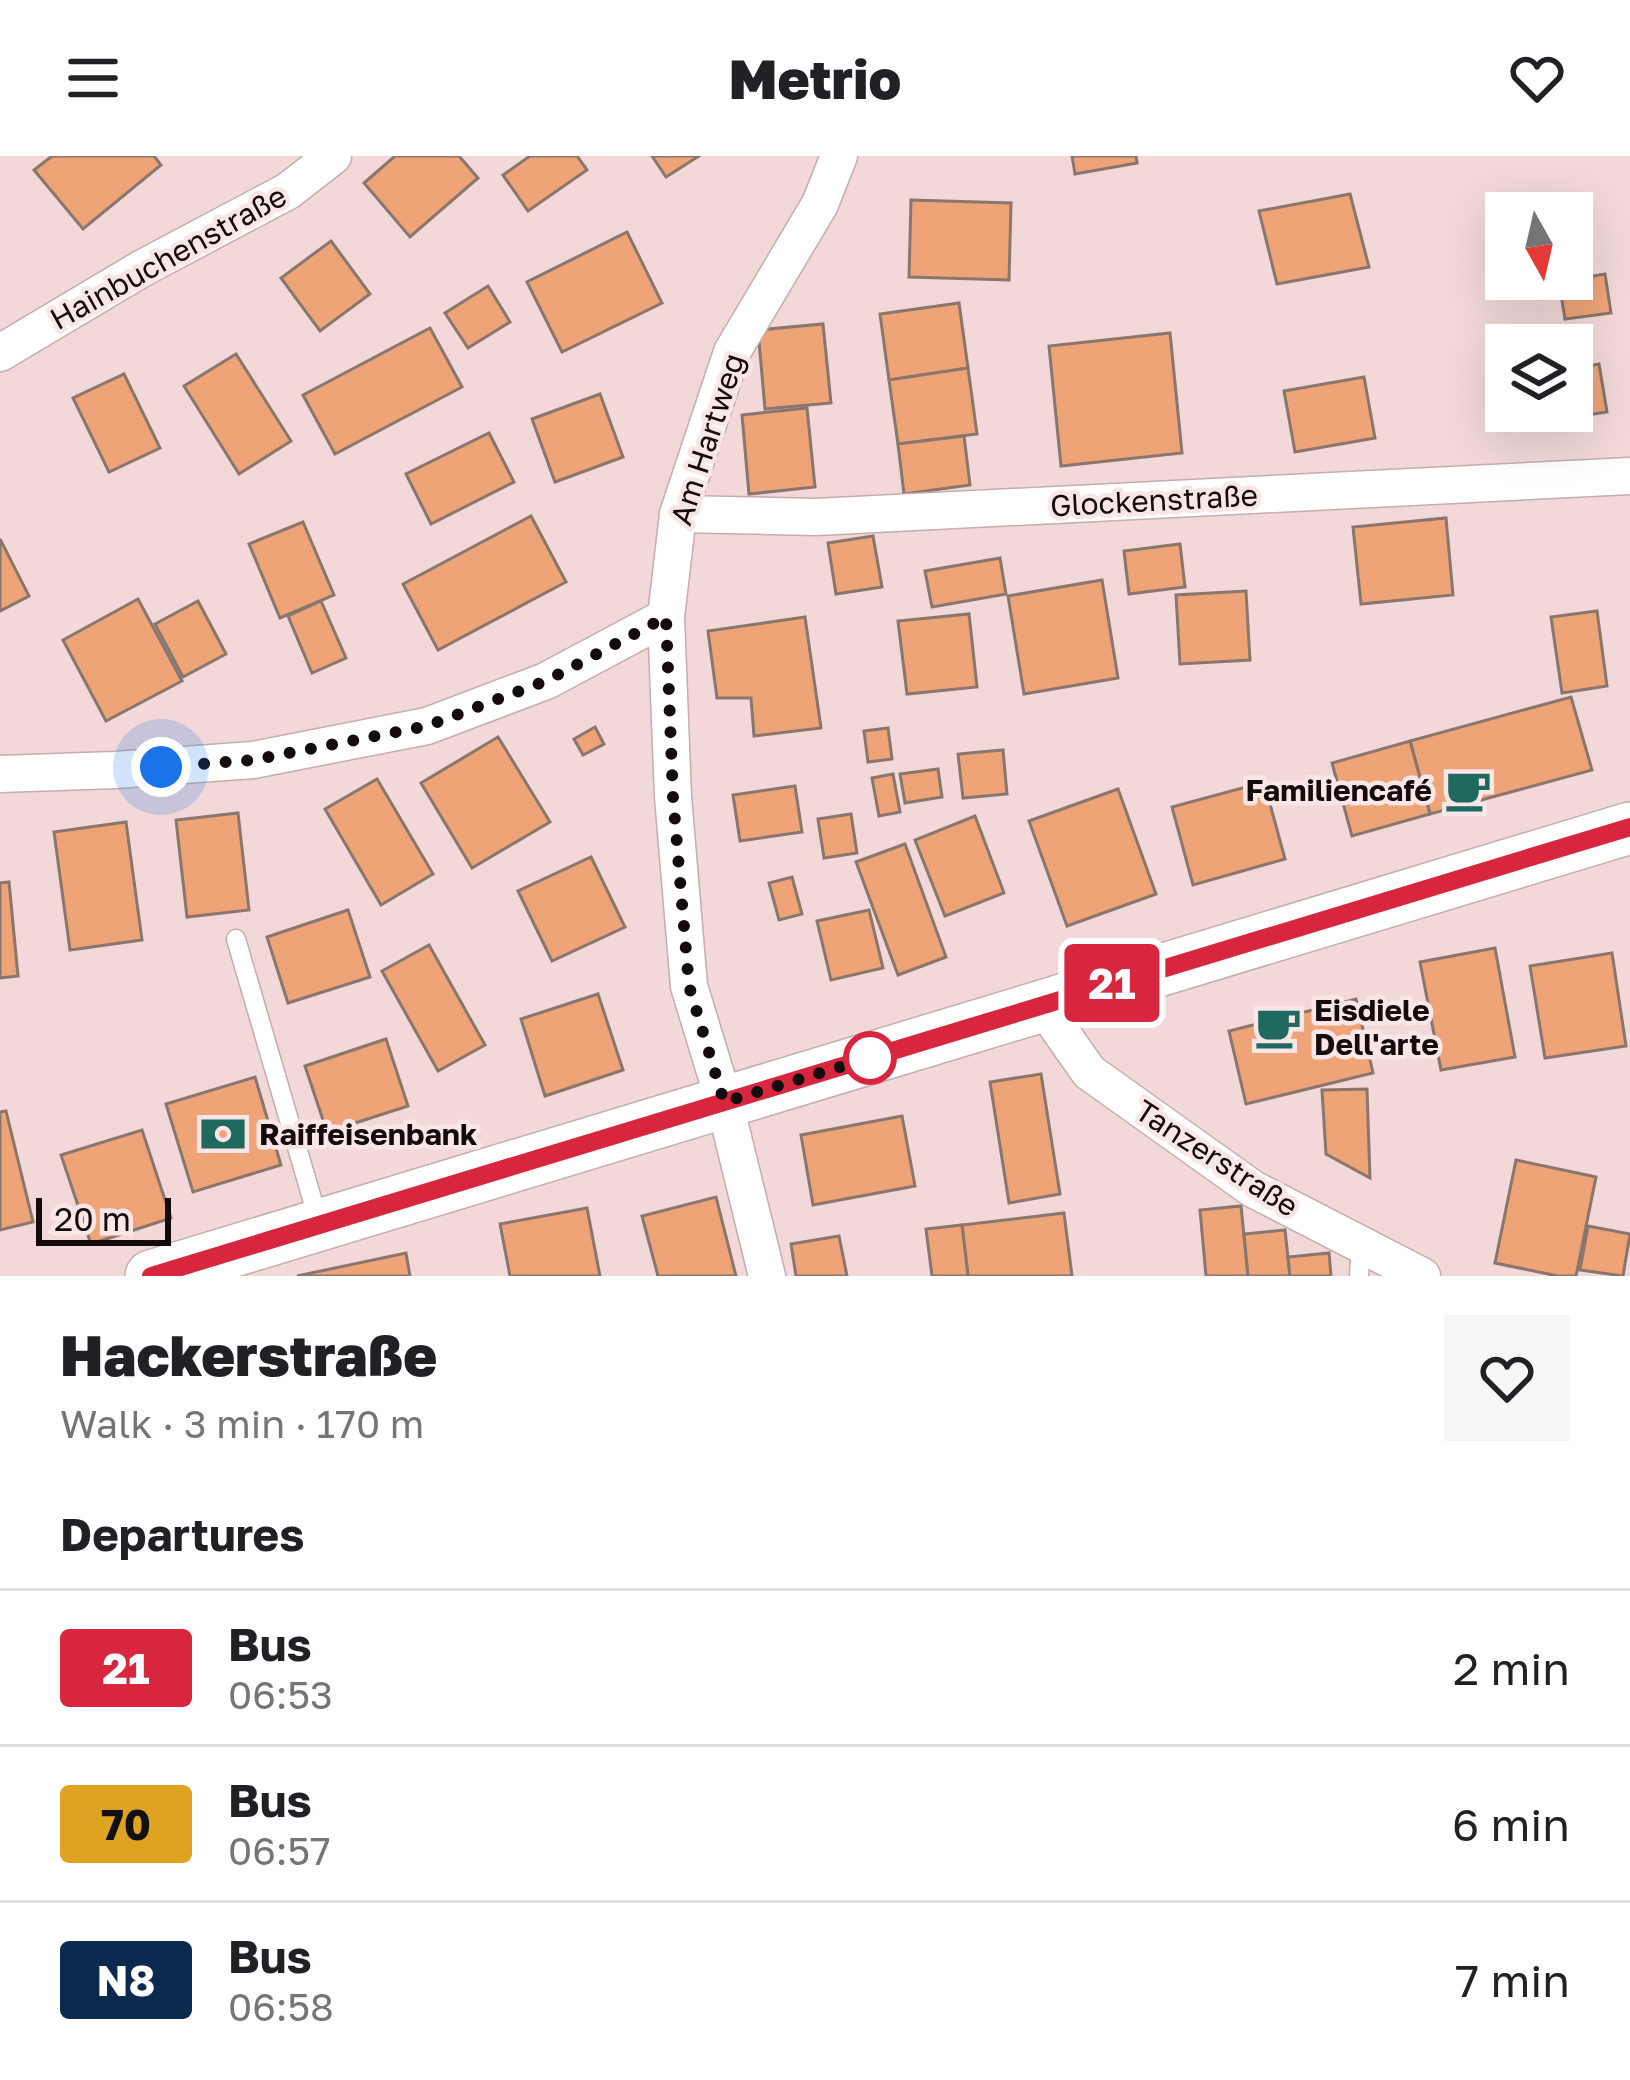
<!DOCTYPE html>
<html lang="en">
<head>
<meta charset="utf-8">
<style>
  :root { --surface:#fff; --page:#f6f6f6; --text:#202124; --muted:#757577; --line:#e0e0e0 }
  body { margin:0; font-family:"Golos Text",sans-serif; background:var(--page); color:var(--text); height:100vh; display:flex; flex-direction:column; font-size:45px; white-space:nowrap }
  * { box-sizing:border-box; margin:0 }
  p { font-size:39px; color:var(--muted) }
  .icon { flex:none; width:66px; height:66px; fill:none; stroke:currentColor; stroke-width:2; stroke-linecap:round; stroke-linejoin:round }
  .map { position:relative; height:1120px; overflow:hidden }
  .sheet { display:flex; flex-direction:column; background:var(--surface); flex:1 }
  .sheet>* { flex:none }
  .badge { padding:0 24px; border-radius:9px; font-size:42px; line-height:78px }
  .needle { width:78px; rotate:172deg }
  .tools { position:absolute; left:1485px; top:36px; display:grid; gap:24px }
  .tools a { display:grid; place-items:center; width:108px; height:108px; border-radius:0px; background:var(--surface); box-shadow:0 12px 48px #0002; font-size:60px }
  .scale { position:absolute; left:36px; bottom:30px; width:135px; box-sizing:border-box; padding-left:12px; border:6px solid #130b0c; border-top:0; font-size:33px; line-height:42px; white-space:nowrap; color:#130b0c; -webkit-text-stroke:9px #fbe6e7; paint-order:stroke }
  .you { position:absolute; width:60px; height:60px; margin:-30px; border:9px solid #fff; border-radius:50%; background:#1a73e8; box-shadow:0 0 0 18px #1a73e833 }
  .map>.badge { position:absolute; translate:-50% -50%; box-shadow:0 0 0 6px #fff }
  h2 { padding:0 60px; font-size:45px; line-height:108px }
  .round { display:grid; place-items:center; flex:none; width:126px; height:126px; border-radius:0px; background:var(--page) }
  .head { display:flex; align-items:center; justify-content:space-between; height:204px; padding:0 60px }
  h1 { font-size:57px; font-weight:800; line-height:90px }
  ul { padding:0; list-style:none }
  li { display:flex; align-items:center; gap:36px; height:156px; padding:0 60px; border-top:3px solid var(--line) }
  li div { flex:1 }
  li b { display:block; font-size:45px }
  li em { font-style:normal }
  li .badge { min-width:132px; font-weight:700; text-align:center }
  header { display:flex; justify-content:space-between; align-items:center; height:156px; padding:0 60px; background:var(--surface); font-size:54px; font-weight:800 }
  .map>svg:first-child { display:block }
  .building { fill:#efa478; stroke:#89766c; stroke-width:3 }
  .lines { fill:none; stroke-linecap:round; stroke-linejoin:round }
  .lane-casing { stroke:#c5adad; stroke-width:21 }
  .street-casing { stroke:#c5adad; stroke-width:39 }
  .secondary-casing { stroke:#c5adad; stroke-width:54 }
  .lane { stroke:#fff; stroke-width:18 }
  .street { stroke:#fff; stroke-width:36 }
  .secondary { stroke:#fff; stroke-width:51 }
  .line-casing { stroke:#fff; stroke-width:27 }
  .line { stroke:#d7263d; stroke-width:18 }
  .walk { stroke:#130b0c; stroke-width:12; stroke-dasharray:0 21.6 }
  .stop-dot { fill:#fff; stroke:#d7263d; stroke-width:6 }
  .labels { text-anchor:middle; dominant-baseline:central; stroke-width:9; stroke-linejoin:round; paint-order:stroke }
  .street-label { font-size:30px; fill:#130b0c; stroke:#fbe6e7 }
  .poi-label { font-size:30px; font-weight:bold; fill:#130b0c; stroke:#fbe6e7; text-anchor:start }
</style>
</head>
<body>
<header><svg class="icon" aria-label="menu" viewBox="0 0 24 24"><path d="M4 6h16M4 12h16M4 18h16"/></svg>Metrio<svg class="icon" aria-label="heart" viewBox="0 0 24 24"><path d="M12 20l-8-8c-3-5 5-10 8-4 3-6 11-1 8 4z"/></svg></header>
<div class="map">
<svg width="1630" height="1120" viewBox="0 0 1630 1120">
  <rect width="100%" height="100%" fill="#f2d8d8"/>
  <g class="building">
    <polygon points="52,0 154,0 161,9 83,73 34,14"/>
    <polygon points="395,0 459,0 478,22 410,81 364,27"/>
    <polygon points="530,0 577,0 587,14 528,55 503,19"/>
    <polygon points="652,0 699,0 666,21"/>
    <polygon points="1072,0 1136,0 1137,7 1075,18"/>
    <polygon points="1350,38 1369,111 1277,128 1259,55"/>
    <polygon points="911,44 1011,47 1009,124 909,121"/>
    <polygon points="627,76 662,147 562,196 527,126"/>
    <polygon points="331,85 370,138 320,175 281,122"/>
    <polygon points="1605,118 1611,157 1565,163 1559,126"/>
    <polygon points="488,130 510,166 468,192 445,157"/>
    <polygon points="959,147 968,212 889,224 880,158"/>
    <polygon points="823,168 831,247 765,253 758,174"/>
    <polygon points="430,172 462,231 335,298 303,239"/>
    <polygon points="1170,177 1182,297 1061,310 1049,190"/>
    <polygon points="236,198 291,285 239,318 184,230"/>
    <polygon points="1599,208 1607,256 1494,273 1487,226 1506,223 1506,255 1572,255 1572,213"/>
    <polygon points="968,212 977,278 898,288 889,224"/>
    <polygon points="124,218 160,292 109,316 73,242"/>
    <polygon points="1364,221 1375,282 1295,296 1284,235"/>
    <polygon points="600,238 623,301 555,326 532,263"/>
    <polygon points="807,252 815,331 749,338 742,259"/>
    <polygon points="489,277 514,326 431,368 406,318"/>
    <polygon points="964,280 970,329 904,338 898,288"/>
    <polygon points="531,360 566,426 438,494 403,428"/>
    <polygon points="1446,362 1453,439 1361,448 1353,371"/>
    <polygon points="303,366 334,439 280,462 249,388"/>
    <polygon points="873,380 882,431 836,438 828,387"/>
    <polygon points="0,383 29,440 0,455"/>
    <polygon points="1180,388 1185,431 1129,438 1124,395"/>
    <polygon points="1000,402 1006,438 932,451 925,415"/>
    <polygon points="1102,424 1118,522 1024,538 1008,440"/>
    <polygon points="1246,435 1250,504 1180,508 1176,439"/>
    <polygon points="138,443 182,525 106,565 63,484"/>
    <polygon points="198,445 226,498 183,521 155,468"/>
    <polygon points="321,445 346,502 312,517 288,460"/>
    <polygon points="1597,455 1607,530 1562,537 1551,461"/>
    <polygon points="969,458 977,531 907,538 898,465"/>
    <polygon points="805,461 821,572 754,580 751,542 717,542 708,475"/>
    <polygon points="1571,541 1592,614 1430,658 1410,585"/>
    <polygon points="595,571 604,588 583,599 574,583"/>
    <polygon points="888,572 892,603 868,606 864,575"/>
    <polygon points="498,581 550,666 472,712 421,627"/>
    <polygon points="1410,585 1430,658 1352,680 1332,607"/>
    <polygon points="1003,594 1007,638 963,642 958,598"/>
    <polygon points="938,613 942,641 905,647 900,618"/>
    <polygon points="893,618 900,656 879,660 872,622"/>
    <polygon points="377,623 433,718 381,749 325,653"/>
    <polygon points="1264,626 1285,703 1193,729 1172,651"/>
    <polygon points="795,630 802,676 740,685 733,639"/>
    <polygon points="1118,633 1156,738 1067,770 1029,665"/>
    <polygon points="238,657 249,754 187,761 176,664"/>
    <polygon points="851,658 857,697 824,702 818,663"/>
    <polygon points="975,660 1004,737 945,760 915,684"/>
    <polygon points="126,666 142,784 70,794 54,676"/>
    <polygon points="905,688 946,801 898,819 856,706"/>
    <polygon points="591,701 625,771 552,805 518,735"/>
    <polygon points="792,721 802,758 779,764 769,727"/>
    <polygon points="9,726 18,820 0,822 0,727"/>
    <polygon points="348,754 370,821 288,847 267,781"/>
    <polygon points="869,754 883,812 831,824 817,765"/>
    <polygon points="429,789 485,889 438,915 382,815"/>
    <polygon points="1495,792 1515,901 1441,914 1420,806"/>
    <polygon points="1612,797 1626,890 1545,902 1530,810"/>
    <polygon points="598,838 623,914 545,940 521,863"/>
    <polygon points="1356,843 1373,917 1246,948 1229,875"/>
    <polygon points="386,883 408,950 327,976 305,910"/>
    <polygon points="1041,918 1060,1038 1009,1047 990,926"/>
    <polygon points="255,921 281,1009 193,1036 166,948"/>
    <polygon points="1367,933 1370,1022 1326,998 1322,934"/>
    <polygon points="6,955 33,1066 0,1074 0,956"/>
    <polygon points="902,960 915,1030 813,1049 801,979"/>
    <polygon points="142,974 171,1062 91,1088 61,999"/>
    <polygon points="1516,1004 1596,1021 1576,1120 1558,1120 1495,1107"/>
    <polygon points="716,1041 736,1120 658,1120 642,1060"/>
    <polygon points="1241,1050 1248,1120 1206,1120 1200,1054"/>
    <polygon points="587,1052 600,1120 510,1120 500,1068"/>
    <polygon points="1064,1057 1072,1120 968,1120 962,1069"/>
    <polygon points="962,1069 968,1120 932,1120 926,1073"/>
    <polygon points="1588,1070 1630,1078 1623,1120 1580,1114"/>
    <polygon points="1285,1074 1290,1120 1248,1120 1244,1078"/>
    <polygon points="839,1080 847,1120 796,1120 791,1088"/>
    <polygon points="406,1097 410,1120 297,1120"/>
    <polygon points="1329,1097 1331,1120 1290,1120 1288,1101"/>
  </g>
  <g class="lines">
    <g class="lane-casing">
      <g id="lane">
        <polyline points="236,783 318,1063"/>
        <polyline points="1359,1120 1361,1089"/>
      </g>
    </g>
    <g class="street-casing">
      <g id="street">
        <polyline points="0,197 141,113 288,35 333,0"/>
        <polyline points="678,358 816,361 1630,320"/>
        <polyline points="0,618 115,614 253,604 427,570 546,525 666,461"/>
        <polyline points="1042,849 1089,916 1253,1033 1422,1120"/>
        <polyline points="767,1120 724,945 689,830 673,641 666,461 678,358 732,196 820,48 839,0"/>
      </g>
    </g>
    <g class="secondary-casing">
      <polyline id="secondary" points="151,1120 1630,672"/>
    </g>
    <use href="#lane" class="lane"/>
    <use href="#street" class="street"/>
    <use href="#secondary" class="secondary"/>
  </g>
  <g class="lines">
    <g class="line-casing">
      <polyline id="line" points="151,1120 1630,671"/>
    </g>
    <use href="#line" class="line"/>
    <polyline class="walk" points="161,611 253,604 427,570 546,525 666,461 673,641 689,830 724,946 870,902"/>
  </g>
  <defs>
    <g id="cafe-bare" transform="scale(3.6)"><path d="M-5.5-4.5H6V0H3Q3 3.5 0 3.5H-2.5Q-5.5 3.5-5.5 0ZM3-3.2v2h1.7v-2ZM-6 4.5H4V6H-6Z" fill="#20695f" stroke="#fbe6e7" stroke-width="2.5" paint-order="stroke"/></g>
    <g id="bank-bare" transform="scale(3.6)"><path d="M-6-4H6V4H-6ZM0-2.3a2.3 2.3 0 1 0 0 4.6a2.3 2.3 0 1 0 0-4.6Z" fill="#20695f" stroke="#fbe6e7" stroke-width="2.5" paint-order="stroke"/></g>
  </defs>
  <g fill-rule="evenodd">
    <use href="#cafe-bare" x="1468" y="634"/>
    <use href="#cafe-bare" x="1278" y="871"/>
    <use href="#bank-bare" x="223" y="978"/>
  </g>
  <circle class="stop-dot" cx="870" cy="902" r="24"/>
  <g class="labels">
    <g class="street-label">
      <text transform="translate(168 101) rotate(-29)">Hainbuchenstraße</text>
      <text transform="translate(707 283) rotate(-72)">Am Hartweg</text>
      <text transform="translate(1154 344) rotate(-3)">Glockenstraße</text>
      <text transform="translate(1217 1002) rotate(33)">Tanzerstraße</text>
    </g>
    <g class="poi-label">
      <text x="1432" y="634" text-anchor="end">Familiencafé</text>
      <text x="1314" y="854">Eisdiele<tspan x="1314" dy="34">Dell'arte</tspan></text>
      <text x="259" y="978">Raiffeisenbank</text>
    </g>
  </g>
</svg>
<div class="tools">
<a><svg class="needle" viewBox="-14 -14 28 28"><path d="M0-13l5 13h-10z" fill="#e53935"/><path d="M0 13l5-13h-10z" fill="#757577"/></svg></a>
<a><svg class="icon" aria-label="layers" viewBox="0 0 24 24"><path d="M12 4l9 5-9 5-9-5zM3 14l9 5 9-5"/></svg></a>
</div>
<div class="scale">20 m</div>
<div class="you" style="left:161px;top:611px"></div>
<b class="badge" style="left:1112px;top:827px;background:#d7263d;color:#fff">21</b>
</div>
<section class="sheet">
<div class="head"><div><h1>Hackerstraße</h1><p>Walk · 3 min · 170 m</p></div><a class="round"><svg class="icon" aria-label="heart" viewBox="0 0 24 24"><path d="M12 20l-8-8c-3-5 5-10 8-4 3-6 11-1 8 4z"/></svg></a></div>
<h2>Departures</h2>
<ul>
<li><span class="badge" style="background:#d7263d;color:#fff">21</span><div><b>Bus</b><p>06:53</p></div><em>2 min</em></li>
<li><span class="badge" style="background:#dfa322;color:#111">70</span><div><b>Bus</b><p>06:57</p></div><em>6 min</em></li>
<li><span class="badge" style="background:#0c294f;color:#fff">N8</span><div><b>Bus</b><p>06:58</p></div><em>7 min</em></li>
</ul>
</section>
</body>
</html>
